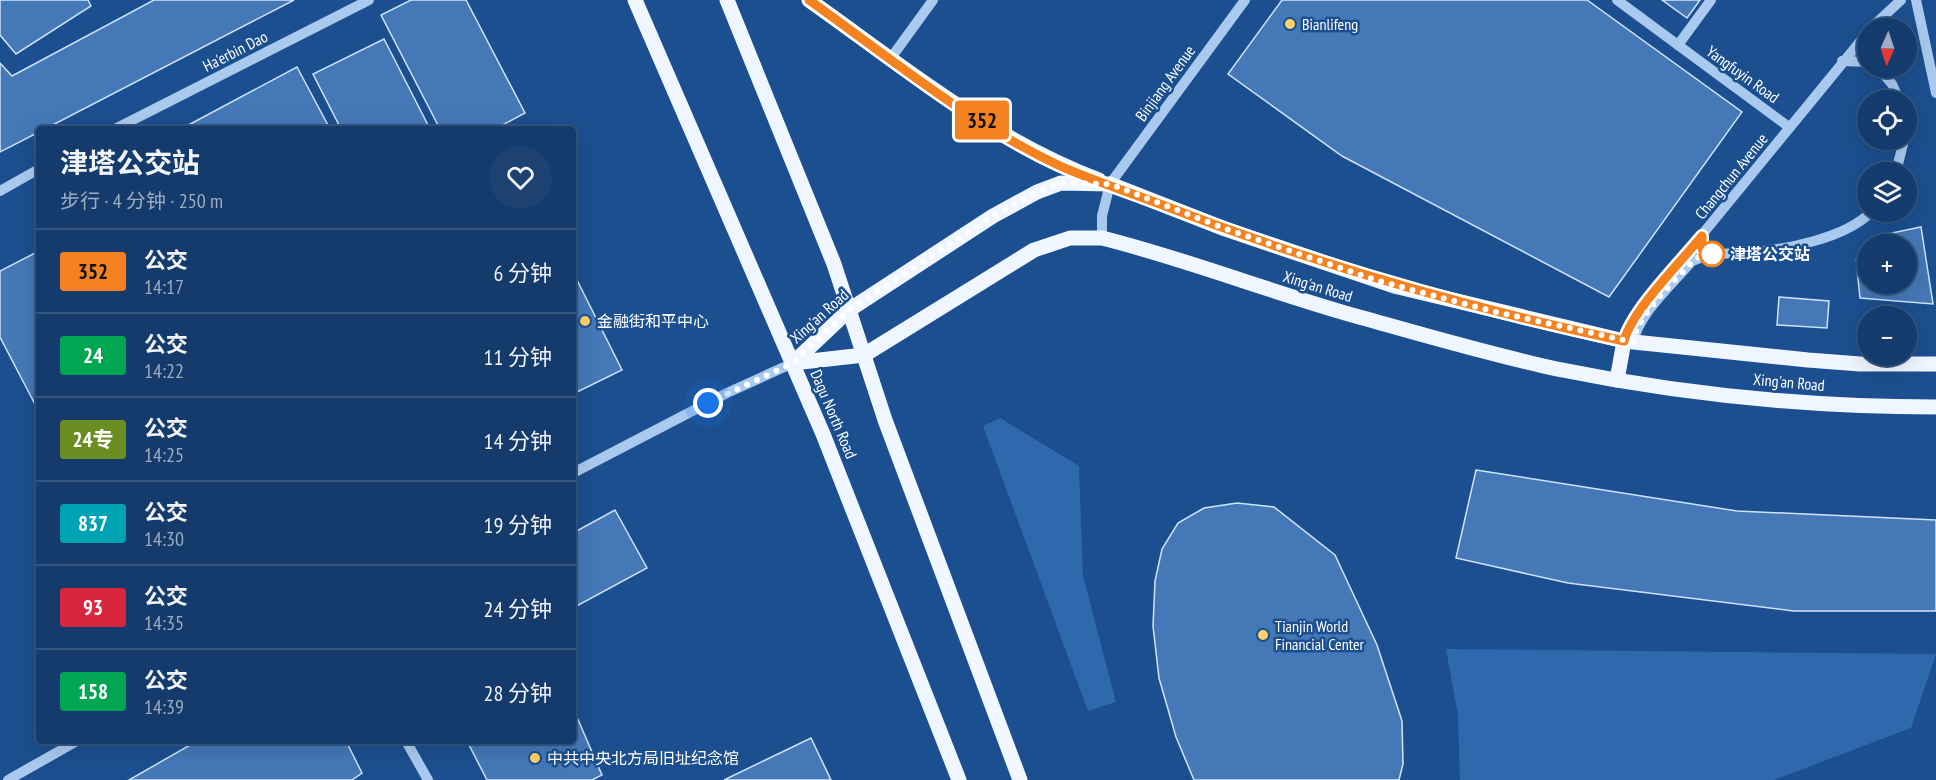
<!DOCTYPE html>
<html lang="zh">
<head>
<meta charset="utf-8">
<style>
  :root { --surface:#143b6b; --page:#1d4271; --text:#f1f3f6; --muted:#9dadc1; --line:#33557e }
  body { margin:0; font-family:"PT Sans Narrow","Noto Sans SC",sans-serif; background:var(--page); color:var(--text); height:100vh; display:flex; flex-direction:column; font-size:22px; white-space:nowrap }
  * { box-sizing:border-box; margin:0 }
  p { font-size:20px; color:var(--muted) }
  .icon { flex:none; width:33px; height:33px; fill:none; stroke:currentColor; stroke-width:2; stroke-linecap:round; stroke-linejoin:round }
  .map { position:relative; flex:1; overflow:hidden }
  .drawer { position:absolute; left:36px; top:126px; width:540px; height:618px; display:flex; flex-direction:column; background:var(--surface); border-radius:6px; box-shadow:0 6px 24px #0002,0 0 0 2px var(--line) }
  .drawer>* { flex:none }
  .badge { padding:0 12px; border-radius:4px; font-size:21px; line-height:39px }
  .needle { width:39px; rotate:183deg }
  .tools { position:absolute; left:1857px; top:18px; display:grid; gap:12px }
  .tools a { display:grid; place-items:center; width:60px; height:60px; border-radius:50%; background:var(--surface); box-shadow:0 6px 24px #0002,0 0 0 2px var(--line); font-size:30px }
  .you { position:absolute; width:30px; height:30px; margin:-15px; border:4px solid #fff; border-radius:50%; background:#1a73e8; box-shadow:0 0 0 9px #1a73e833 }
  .map>.badge { position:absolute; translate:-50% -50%; box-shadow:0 0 0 3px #fff }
  .round { display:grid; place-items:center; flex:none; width:63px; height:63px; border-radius:32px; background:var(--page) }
  .summary { display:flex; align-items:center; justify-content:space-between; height:102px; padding:0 24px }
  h1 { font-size:28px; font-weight:700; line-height:45px }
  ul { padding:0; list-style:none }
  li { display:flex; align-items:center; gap:18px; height:84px; padding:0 24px; border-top:2px solid var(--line) }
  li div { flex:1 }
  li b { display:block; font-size:22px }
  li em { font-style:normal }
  li .badge { min-width:66px; font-weight:700; text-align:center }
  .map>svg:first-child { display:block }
  .green { fill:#2e69ad }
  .building { fill:#4478b7; stroke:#cfe3fa; stroke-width:1.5 }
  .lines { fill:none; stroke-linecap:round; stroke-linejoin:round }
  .minor { stroke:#a9c9ee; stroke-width:10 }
  .major { stroke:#f0f6ff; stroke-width:15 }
  .line-casing { stroke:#fff; stroke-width:14 }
  .line { stroke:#f58220; stroke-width:9 }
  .walk { stroke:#fff; stroke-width:6; stroke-dasharray:0 10.8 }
  .poi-dot { fill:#ffd166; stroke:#1b4f8f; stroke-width:2 }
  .stop-dot { fill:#fff; stroke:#f58220; stroke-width:3 }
  .labels { text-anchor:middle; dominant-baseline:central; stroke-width:5; stroke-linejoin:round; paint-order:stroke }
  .poi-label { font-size:16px; fill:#fff; stroke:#1b4f8f; text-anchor:start }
  .street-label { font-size:16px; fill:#fff; stroke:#1b4f8f }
  .stop-label { font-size:16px; font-weight:bold; fill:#fff; stroke:#1b4f8f; text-anchor:start }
</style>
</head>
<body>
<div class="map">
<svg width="1936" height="780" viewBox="0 0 1936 780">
  <rect width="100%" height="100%" fill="#1b4f8f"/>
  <g class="green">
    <polygon points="1000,418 1079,466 1083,576 1116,702 1088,711 983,426"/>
    <polygon points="1446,649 1936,654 1911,728 1774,780 1460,780 1458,715"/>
  </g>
  <g class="building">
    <polygon points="0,0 88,0 91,6 16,54 0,35"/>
    <polygon points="154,0 294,0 45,129 39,129 39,132 0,152 0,63 12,76"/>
    <polygon points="411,0 466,0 525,113 495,129 440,129 381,15"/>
    <polygon points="1282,0 1587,0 1742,112 1609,297 1342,156 1228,74"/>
    <polygon points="1662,0 1700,0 1687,18"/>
    <polygon points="384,39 430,129 341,129 313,74"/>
    <polygon points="297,67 330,129 181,129"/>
    <polygon points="1921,227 1933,304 1860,298 1856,260 1868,257 1868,284 1906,284 1906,244 1882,244 1882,235"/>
    <polygon points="39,251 39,412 0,337 0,271"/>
    <polygon points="573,272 622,370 573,394"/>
    <polygon points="1779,297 1829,301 1827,328 1777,325"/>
    <polygon points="1476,470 1737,511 1936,520 1936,611 1794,611 1568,583 1456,558"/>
    <polygon points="1237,503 1274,507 1335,555 1377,645 1402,721 1403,764 1399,780 1194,780 1176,737 1159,678 1153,626 1155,581 1162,549 1178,523 1204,508"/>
    <polygon points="615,510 647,568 573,608 573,533"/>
    <polygon points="573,708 602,775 592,780 487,780 467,741 573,741"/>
    <polygon points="811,738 831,780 724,780"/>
    <polygon points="197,741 346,741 362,773 352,780 129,780"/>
  </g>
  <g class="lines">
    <g class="minor">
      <polyline points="1617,0 1789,127"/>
      <polyline points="1916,0 1936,93"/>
      <polyline points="1871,28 1901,0"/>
      <polyline points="1678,45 1711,0"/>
      <polyline points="891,58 933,0"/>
      <polyline points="1842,61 1868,62"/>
      <polyline points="1878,68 1892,84 1899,100"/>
      <polyline points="115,129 369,0"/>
      <polyline points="1896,172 1904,140"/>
      <polyline points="0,191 39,169"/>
      <polyline points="1102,238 1102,216 1110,184 1245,0"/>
      <polyline points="1624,341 1630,326 1646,303 1868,32"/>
      <path d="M1633,342C1640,312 1671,286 1691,262C1709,252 1730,254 1750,252C1785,250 1846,238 1871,212"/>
      <polyline points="573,473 727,393 793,363"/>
      <polyline points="406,741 428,780"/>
      <polyline points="8,780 77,741"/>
    </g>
    <g class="major">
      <polyline points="635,0 823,434 959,780"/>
      <polyline points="727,0 834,264 885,420 1020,780"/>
      <path d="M809,0C901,65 992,140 1099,180"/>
      <polyline points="793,363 849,310 993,216 1037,192 1061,183 1110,184 1225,229 1394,286 1624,341 1808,360 1860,364 1936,364"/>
      <path d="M793,363L864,355L1034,250L1070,238H1102C1190,260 1275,294 1363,318C1427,336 1492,355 1557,369C1680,394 1810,407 1936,407"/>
      <polyline points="1617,380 1624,341"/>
    </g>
  </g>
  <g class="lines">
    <g class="line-casing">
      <path id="line" d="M809,0C889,57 969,123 1058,165C1091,180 1126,191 1160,204C1311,263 1465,307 1624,341C1633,309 1680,263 1702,236V249L1715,255"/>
    </g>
    <use href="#line" class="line"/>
    <path class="walk" d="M708,403L793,363L849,310L993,216L1037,192L1061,183L1110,184L1226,229L1379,281L1492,311L1633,342C1640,311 1671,286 1692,262L1699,257L1715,255L1712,254"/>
  </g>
  <g class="poi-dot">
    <circle cx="1290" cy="24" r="6"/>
    <circle cx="585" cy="321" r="6"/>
    <circle cx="1263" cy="635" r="6"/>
    <circle cx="535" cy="758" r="6"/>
  </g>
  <circle class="stop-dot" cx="1712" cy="254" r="12"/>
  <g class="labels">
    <g class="poi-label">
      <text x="1302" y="24">Bianlifeng</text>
      <text x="597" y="321">金融街和平中心</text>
      <text x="1275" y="626">Tianjin World<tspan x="1275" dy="18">Financial Center</tspan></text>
      <text x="547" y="758">中共中央北方局旧址纪念馆</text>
    </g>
    <g class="street-label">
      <text transform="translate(235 51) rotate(-27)">Ha'erbin Dao</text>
      <text transform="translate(1743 74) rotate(36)">Yangfuyin Road</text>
      <text transform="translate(1165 83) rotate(-54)">Binjiang Avenue</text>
      <text transform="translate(1731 176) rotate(-51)">Changchun Avenue</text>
      <text transform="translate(1318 286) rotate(17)">Xing'an Road</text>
      <text transform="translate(819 316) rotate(-42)">Xing'an Road</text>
      <text transform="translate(1789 382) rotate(5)">Xing'an Road</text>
      <text transform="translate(834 414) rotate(67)">Dagu North Road</text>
    </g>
    <g class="stop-label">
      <text x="1730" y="254">津塔公交站</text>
    </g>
  </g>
</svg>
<div class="tools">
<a><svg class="needle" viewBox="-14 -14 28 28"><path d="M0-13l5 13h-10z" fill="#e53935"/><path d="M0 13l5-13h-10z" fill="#9dadc1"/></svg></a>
<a><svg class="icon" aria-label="locate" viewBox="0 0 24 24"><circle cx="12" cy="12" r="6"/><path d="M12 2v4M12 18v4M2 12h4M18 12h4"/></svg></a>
<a><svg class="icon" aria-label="layers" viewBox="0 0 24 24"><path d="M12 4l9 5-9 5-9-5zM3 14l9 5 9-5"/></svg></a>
<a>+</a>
<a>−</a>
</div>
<div class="you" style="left:708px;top:403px"></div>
<b class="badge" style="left:982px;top:120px;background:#f58220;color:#111">352</b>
<section class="drawer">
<div class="summary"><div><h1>津塔公交站</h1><p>步行 · 4 分钟 · 250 m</p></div><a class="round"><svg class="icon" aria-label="heart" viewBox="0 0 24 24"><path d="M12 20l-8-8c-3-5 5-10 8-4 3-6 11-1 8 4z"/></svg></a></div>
<ul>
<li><span class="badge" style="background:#f58220;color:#111">352</span><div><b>公交</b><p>14:17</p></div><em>6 分钟</em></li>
<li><span class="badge" style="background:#00a651;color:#fff">24</span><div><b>公交</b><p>14:22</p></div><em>11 分钟</em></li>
<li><span class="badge" style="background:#6b8e23;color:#fff">24专</span><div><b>公交</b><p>14:25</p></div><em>14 分钟</em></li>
<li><span class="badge" style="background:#00a3b4;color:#fff">837</span><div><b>公交</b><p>14:30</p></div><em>19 分钟</em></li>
<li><span class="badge" style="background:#d7263d;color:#fff">93</span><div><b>公交</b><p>14:35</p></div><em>24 分钟</em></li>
<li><span class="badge" style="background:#00a651;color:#fff">158</span><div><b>公交</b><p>14:39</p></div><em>28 分钟</em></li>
</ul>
</section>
</div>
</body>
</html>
